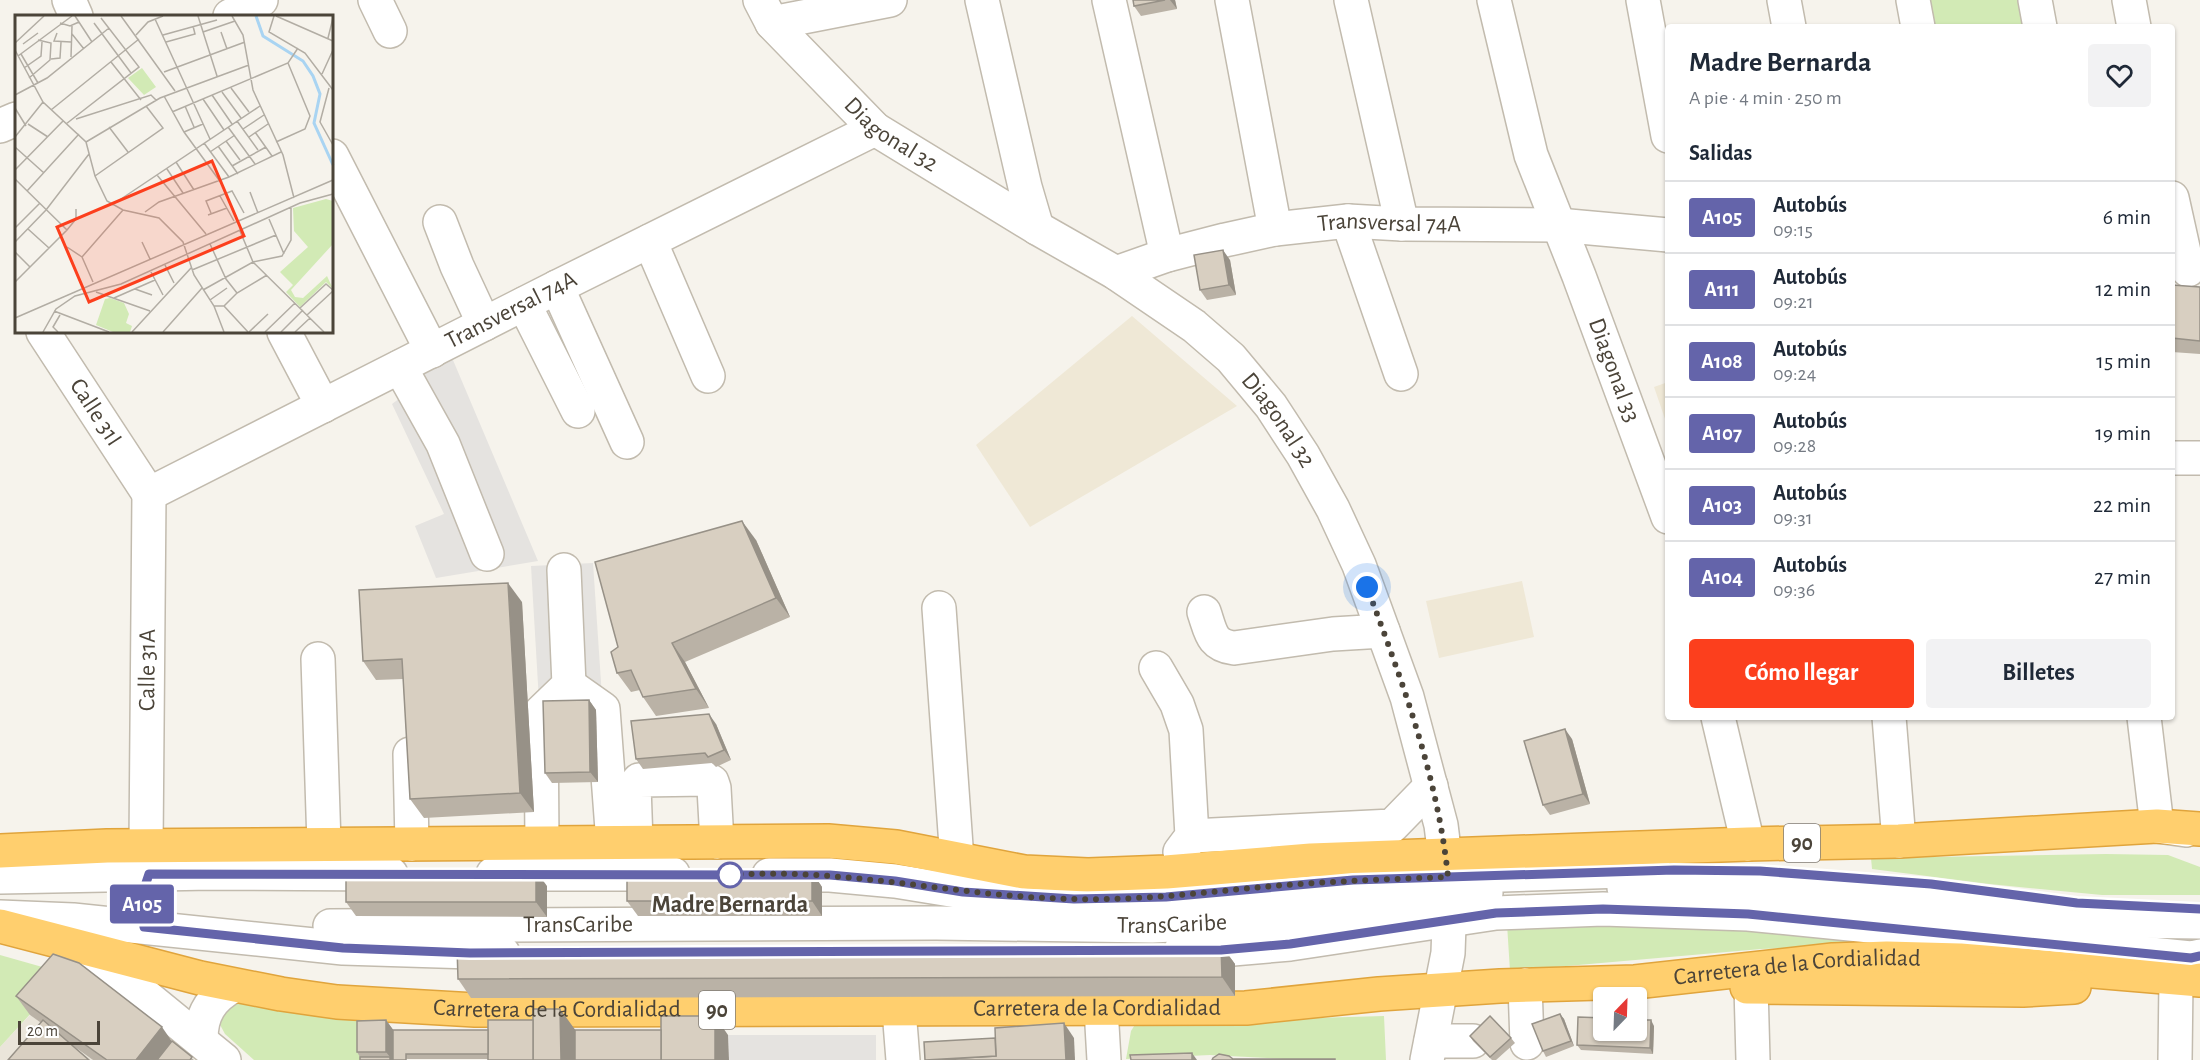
<!DOCTYPE html>
<html lang="es">
<head>
<meta charset="utf-8">
<style>
  :root { --surface:#fff; --page:#f2f2f3; --text:#1f2937; --muted:#747a83; --line:#e0e1e3; --accent:#fc3f1d }
  body { margin:0; font-family:"Alegreya Sans",sans-serif; background:var(--page); color:var(--text); height:100vh; display:flex; flex-direction:column; font-size:22px; white-space:nowrap }
  * { box-sizing:border-box; margin:0 }
  p { font-size:20px; color:var(--muted) }
  .icon { flex:none; width:33px; height:33px; fill:none; stroke:currentColor; stroke-width:2; stroke-linecap:round; stroke-linejoin:round }
  .map { position:relative; flex:1; overflow:hidden }
  .side { position:absolute; left:1665px; top:24px; width:510px; height:696px; display:flex; flex-direction:column; background:var(--surface); border-radius:6px; box-shadow:0 2px 4px #0004 }
  .side>* { flex:none }
  .badge { padding:0 12px; border-radius:4px; font-size:21px; line-height:39px }
  .needle { width:39px; rotate:23deg }
  .controls { position:absolute; left:1593px; top:987px; display:grid; gap:12px }
  .controls a { display:grid; place-items:center; width:54px; height:54px; border-radius:6px; background:var(--surface); box-shadow:0 2px 4px #0004; font-size:30px }
  .scale { position:absolute; left:18px; bottom:15px; width:82px; box-sizing:border-box; padding-left:6px; border:3px solid #4b4439; border-top:0; font-size:16px; line-height:21px; white-space:nowrap; color:#4b4439; -webkit-text-stroke:4px #fff; paint-order:stroke }
  .you { position:absolute; width:30px; height:30px; margin:-15px; border:4px solid #fff; border-radius:50%; background:#1a73e8; box-shadow:0 0 0 9px #1a73e833 }
  .map>.badge { position:absolute; translate:-50% -50%; box-shadow:0 0 0 3px #fff }
  h2 { padding:0 24px; font-size:22px; line-height:54px }
  .round { display:grid; place-items:center; flex:none; width:63px; height:63px; border-radius:6px; background:var(--page) }
  .head { display:flex; align-items:center; justify-content:space-between; height:102px; padding:0 24px }
  h1 { font-size:28px; font-weight:700; line-height:45px }
  .button { display:flex; gap:12px; margin-top:auto; padding:12px 24px }
  .button a { flex:1; height:69px; border-radius:6px; background:var(--accent); color:#fff; font-size:24px; font-weight:700; line-height:69px; text-align:center }
  .button a+a { background:var(--page); color:var(--text) }
  ul { padding:0; list-style:none }
  li { display:flex; align-items:center; gap:18px; height:72px; padding:0 24px; border-top:2px solid var(--line) }
  li div { flex:1 }
  li b { display:block; font-size:22px }
  li em { font-style:normal }
  li .badge { min-width:66px; font-weight:700; text-align:center }
  .map>svg:first-child { display:block }
  .residential { fill:#eae5da }
  .education { fill:#efe8d6 }
  .green { fill:#d2eab5 }
  .parking { fill:#e5e3e0 }
  .lines { fill:none; stroke-linecap:round; stroke-linejoin:round }
  .minor-casing { stroke:#c2bbae; stroke-width:36 }
  .highway-casing { stroke:#e0a43c; stroke-width:36 }
  .minor { stroke:#fff; stroke-width:33 }
  .highway { stroke:#ffcf6e; stroke-width:33 }
  .wall { fill:#bab2a6 }
  .shaded-wall { fill:#979187 }
  .building { fill:#d8cfc1; stroke:#979187; stroke-width:1.5 }
  .line-casing { stroke:#fff; stroke-width:14 }
  .line { stroke:#6464aa; stroke-width:9 }
  .walk { stroke:#4b4439; stroke-width:6; stroke-dasharray:0 10.8 }
  .stop-dot { fill:#fff; stroke:#6464aa; stroke-width:3 }
  .labels { text-anchor:middle; dominant-baseline:central; stroke-width:5; stroke-linejoin:round; paint-order:stroke }
  .shield { fill:#fff; stroke:#817c74; stroke-width:1.5 }
  .shield-label { font-size:22px; font-weight:bold; fill:#4b4439 }
  .street-label { font-size:24px; fill:#4b4439; stroke:#fff }
  .stop-label { font-size:24px; font-weight:bold; fill:#4b4439; stroke:#fff }
  .inset-river { fill:none; stroke:#a9d4f2; stroke-width:3 }
  .inset-road { fill:none; stroke:#b2ada4; stroke-width:1.5 }
  .view { fill:#fc3f1d; fill-opacity:0.15; stroke:#fc3f1d; stroke-width:3 }
  .inset-edge { fill:none; stroke:#4b4439; stroke-width:3 }
</style>
</head>
<body>
<div class="map">
<svg width="2200" height="1060" viewBox="0 0 2200 1060">
  <rect width="100%" height="100%" fill="#f6f3ec"/>
  <polygon class="residential" points="30,1015 93,1060 0,1060 0,1047"/>
  <g class="education">
    <polygon points="1132,316 1237,406 1030,527 976,445"/>
    <polygon points="1668,382 1668,418 1665,419 1654,387"/>
    <polygon points="1522,581 1534,637 1439,658 1426,601"/>
  </g>
  <g class="green">
    <polygon points="1923,0 2027,0 2032,27 1928,27"/>
    <polygon points="2106,854 2168,855 2200,867 2200,895 2102,895 1989,884 1872,869 1871,858"/>
    <polygon points="1674,922 1929,943 1761,949 1510,971 1507,924"/>
    <polygon points="0,955 67,974 0,1047"/>
    <polygon points="230,999 367,1018 367,1060 254,1060 225,1034 218,1021"/>
    <polygon points="1384,1016 1386,1060 1304,1060 1210,1055 1126,1059 1131,1031 1136,1023"/>
  </g>
  <g class="parking">
    <polygon points="450,353 538,561 436,578 415,526 444,514 392,404 404,395 397,380"/>
    <polygon points="593,563 602,697 539,701 531,566"/>
    <polygon points="728,1035 876,1035 876,1060 729,1060"/>
  </g>
  <g class="lines">
    <g class="minor-casing">
      <g id="minor">
        <polyline points="69,0 76,16"/>
        <polyline points="375,0 390,31"/>
        <path id="s1" d="M760,0L772,23L875,129L1037,228L1116,273L1194,326L1231,358L1271,406L1303,455L1333,509L1359,565L1407,697L1441,825L1450,897L1448,953L1427,1060"/>
        <polyline points="982,0 1025,187 1037,228"/>
        <polyline points="1109,0 1167,255"/>
        <polyline points="1232,0 1275,229"/>
        <polyline points="1351,0 1402,224"/>
        <path id="s2" d="M1494,0L1531,155L1579,276L1668,517"/>
        <polyline points="1643,0 1668,136"/>
        <polyline points="1784,0 1789,27"/>
        <polyline points="1913,0 1918,27"/>
        <polyline points="2035,0 2040,27"/>
        <polyline points="2129,0 2134,27"/>
        <polyline points="230,16 261,0"/>
        <polyline points="772,23 890,0"/>
        <polyline points="0,126 16,119"/>
        <polyline points="332,156 432,351"/>
        <polyline points="2172,198 2188,270"/>
        <polyline points="1348,221 1401,374"/>
        <polyline points="440,222 457,266 484,324"/>
        <polyline points="650,241 708,376"/>
        <path id="s3" d="M1116,273L1167,255L1225,240L1275,229L1348,221L1402,224L1558,225L1668,235"/>
        <polyline points="557,287 627,442"/>
        <polyline points="524,304 578,411"/>
        <path id="s4" d="M43,332L149,494"/>
        <polyline points="284,332 323,406"/>
        <polyline points="400,367 443,444 487,554"/>
        <polyline points="2172,458 2200,458"/>
        <path id="s5" d="M149,494L557,287L875,129"/>
        <polyline points="939,608 957,860"/>
        <path d="M1204,612C1211,632 1211,645 1234,648L1333,634L1383,631"/>
        <polyline points="318,659 324,844"/>
        <polyline points="1156,668 1177,704 1186,730 1192,836 1180,852"/>
        <polyline points="569,685 603,709 613,843"/>
        <polyline points="1718,717 1748,844"/>
        <polyline points="1889,717 1899,841"/>
        <polyline points="2144,717 2157,826 2186,830"/>
        <polyline points="410,754 412,844"/>
        <polyline points="1192,836 1392,826 1431,786"/>
        <polyline points="636,842 634,786 639,780 707,779 712,782 714,788 717,842"/>
        <polyline points="542,843 541,712 569,685 564,570"/>
        <path id="s6" d="M146,846L149,494"/>
        <polyline points="493,874 673,874"/>
        <polyline points="769,875 830,875 895,881 963,892 1075,899 1166,896 1353,880 1654,870"/>
        <polyline points="0,877 211,873 391,874"/>
        <polyline points="1624,888 1711,887 1814,892 2121,921 2200,922"/>
        <polyline points="0,917 73,920 343,948 503,953"/>
        <path id="s7" d="M330,926L936,923L1152,926L1234,922L1331,909L1486,893"/>
        <polyline points="87,948 224,1060"/>
        <polyline points="1181,950 1221,950 1290,944 1496,913 1603,909 1748,914 2191,958 2200,956"/>
        <polyline points="1525,985 1527,1043"/>
        <polyline points="1751,987 1753,1060"/>
        <polyline points="1101,1008 1104,1060"/>
        <polyline points="899,1010 903,1060"/>
        <path d="M201,1039C201,1014 211,998 233,986"/>
        <polyline points="1431,1041 1473,1041"/>
        <polyline points="2175,1060 2176,981"/>
      </g>
    </g>
    <g class="highway-casing">
      <g id="highway">
        <polyline points="0,851 107,846 828,841 896,847 1024,872 1088,875 1166,872 1311,860 1748,844 1899,841 2157,826 2200,829"/>
        <path id="s8" d="M0,926L200,978L281,994L337,1002L475,1010L1246,1008L1379,994L1500,986L1635,982L1833,960L1887,958L1960,960L2200,980"/>
        <polyline points="1747,987 2023,990 2074,987"/>
      </g>
    </g>
    <use href="#minor" class="minor"/>
    <use href="#highway" class="highway"/>
  </g>
  <g class="wall">
    <polygon points="1133,0 1175,0 1177,9 1141,16 1134,6"/>
    <polygon points="1230,260 1236,295 1207,300 1200,290"/>
    <polygon points="2172,285 2200,287 2200,354 2172,352"/>
    <polygon points="756,540 790,617 685,662 709,708 656,716 643,697 640,690 631,692 617,673 618,647"/>
    <polygon points="522,602 534,812 424,818 410,799 403,679 376,680 363,661"/>
    <polygon points="589,700 596,710 598,782 552,783 545,773"/>
    <polygon points="716,724 731,760 716,767 712,763 643,769 636,759"/>
    <polygon points="1572,739 1590,804 1550,815 1543,805"/>
    <polygon points="812,872 822,887 822,916 638,916 627,901"/>
    <polygon points="547,886 547,917 356,916 346,902"/>
    <polygon points="1221,945 1235,964 1235,996 471,998 458,979"/>
    <polygon points="16,996 172,1041 194,1060 93,1060 30,1015"/>
    <polygon points="1560,1014 1564,1019 1574,1046 1546,1057 1543,1051"/>
    <polygon points="386,1020 393,1030 575,1030 728,1035 488,1059 409,1059 360,1057 357,1052"/>
    <polygon points="1654,1026 1653,1054 1581,1050 1577,1045"/>
    <polygon points="1470,1036 1511,1038 1515,1043 1496,1060 1492,1060 1473,1041"/>
  </g>
  <g class="shaded-wall">
    <polygon points="1170,0 1175,0 1177,9"/>
    <polygon points="1223,250 1230,260 1236,295 1229,285"/>
    <polygon points="742,521 756,540 790,617 776,598"/>
    <polygon points="508,583 522,602 534,812 520,793"/>
    <polygon points="672,643 685,662 709,708 696,689"/>
    <polygon points="589,700 596,710 598,782 590,772"/>
    <polygon points="709,714 716,724 731,760 724,750"/>
    <polygon points="1565,729 1572,739 1590,804 1583,794"/>
    <polygon points="536,871 547,886 547,917 536,902"/>
    <polygon points="812,872 822,887 822,916 812,901"/>
    <polygon points="1221,945 1235,964 1235,996 1222,977"/>
    <polygon points="560,1009 579,1035 579,1060 561,1060"/>
    <polygon points="1560,1014 1564,1019 1574,1046 1571,1041"/>
    <polygon points="715,1016 728,1035 729,1060 715,1060"/>
    <polygon points="386,1020 397,1035 397,1060 390,1060 390,1057 386,1052"/>
    <polygon points="1651,1020 1654,1026 1653,1054 1650,1048"/>
    <polygon points="1064,1023 1074,1038 1075,1060 1066,1060"/>
    <polygon points="162,1027 175,1046 164,1060 136,1060"/>
    <polygon points="1192,1053 1197,1060 1192,1060"/>
  </g>
  <g class="building">
    <polygon points="1133,0 1165,0 1134,6"/>
    <polygon points="1223,250 1229,285 1200,290 1194,255"/>
    <polygon points="2172,285 2200,287 2200,341 2172,338"/>
    <polygon points="742,521 776,598 672,643 696,689 643,697 631,670 617,673 611,652 618,647 595,562"/>
    <polygon points="508,583 520,793 410,799 402,659 363,661 359,590"/>
    <polygon points="589,700 590,772 545,773 543,701"/>
    <polygon points="709,714 724,750 708,757 705,753 636,759 631,721"/>
    <polygon points="1565,729 1583,794 1543,805 1524,741"/>
    <polygon points="346,870 536,871 536,902 346,902"/>
    <rect x="627" y="872" width="185" height="29"/>
    <polygon points="1221,945 1222,977 458,979 457,947"/>
    <polygon points="53,954 79,963 162,1027 136,1060 107,1060 16,996"/>
    <polygon points="533,1009 560,1009 561,1060 533,1060"/>
    <polygon points="1560,1014 1571,1041 1543,1051 1532,1024"/>
    <rect x="661" y="1016" width="54" height="44"/>
    <polygon points="1490,1016 1511,1038 1490,1057 1470,1036"/>
    <polygon points="1578,1017 1604,1018 1604,1030 1636,1030 1636,1020 1651,1020 1650,1048 1577,1045"/>
    <polygon points="43,1020 89,1060 8,1060"/>
    <polygon points="386,1020 386,1052 357,1052 357,1021"/>
    <rect x="488" y="1020" width="45" height="40"/>
    <polygon points="1064,1023 1066,1060 930,1060 996,1056 995,1028"/>
    <polygon points="393,1030 488,1030 488,1054 406,1054 406,1060 393,1060"/>
    <rect x="575" y="1030" width="86" height="30"/>
    <polygon points="995,1038 996,1056 925,1060 924,1042"/>
    <polygon points="172,1041 192,1057 190,1060 157,1060"/>
    <polygon points="1192,1053 1192,1060 1131,1060 1130,1055"/>
    <polygon points="1219,1054 1229,1056 1233,1059 1335,1059 1335,1060 1212,1060 1213,1058"/>
    <rect x="360" y="1057" width="30" height="3"/>
  </g>
  <g class="lines">
    <g class="line-casing">
      <path id="line" d="M2200,909L2077,903L1931,884L1760,871L1674,870L1353,880L1166,897L1074,899L963,892L895,881L830,875L149,874C142,892 141,908 144,927L343,948L470,953L1221,950L1290,944L1496,913L1603,909L1748,914L2191,958L2200,956"/>
    </g>
    <use href="#line" class="line"/>
    <path class="walk" d="M730,875C846,867 958,897 1073,899C1144,901 1215,891 1285,885C1340,881 1394,879 1448,877C1438,777 1402,681 1367,587"/>
  </g>
  <circle class="stop-dot" cx="730" cy="875" r="12"/>
  <g class="labels">
    <g class="shield">
      <rect x="1784" y="824" width="36" height="38" rx="4.5"/>
      <rect x="699" y="991" width="36" height="38" rx="4.5"/>
    </g>
    <g class="shield-label">
      <text x="1802" y="843">90</text>
      <text x="717" y="1010">90</text>
    </g>
    <g class="street-label">
      <text stroke="none"><textPath href="#s1" startOffset="190">Diagonal 32</textPath></text>
      <text stroke="none"><textPath href="#s3" startOffset="280">Transversal 74A</textPath></text>
      <text stroke="none"><textPath href="#s5" startOffset="406">Transversal 74A</textPath></text>
      <text stroke="none"><textPath href="#s2" startOffset="390">Diagonal 33</textPath></text>
      <text stroke="none"><textPath href="#s4" startOffset="96">Calle 31I</textPath></text>
      <text stroke="none"><textPath href="#s1" startOffset="676">Diagonal 32</textPath></text>
      <text stroke="none"><textPath href="#s6" startOffset="176">Calle 31A</textPath></text>
      <text stroke="none"><textPath href="#s7" startOffset="842">TransCaribe</textPath></text>
      <text stroke="none"><textPath href="#s7" startOffset="248">TransCaribe</textPath></text>
      <text stroke="none"><textPath href="#s8" startOffset="1808">Carretera de la Cordialidad</textPath></text>
      <text stroke="none"><textPath href="#s8" startOffset="566">Carretera de la Cordialidad</textPath></text>
      <text stroke="none"><textPath href="#s8" startOffset="1106">Carretera de la Cordialidad</textPath></text>
    </g>
    <g class="stop-label">
      <text x="730" y="905">Madre Bernarda</text>
    </g>
  </g>
  <g transform="translate(15 15)">
    <rect width="318" height="318" fill="#f6f3ec"/>
    <path d="M127,53L141,72L129,80L113,63ZM311,184L318,186V229L276,275L280,282L288,283L312,261L318,274L311,267L285,292L271,277L278,270L265,257L293,232L279,216L278,193ZM95,283L109,288L114,299L111,308L117,311L115,317H98L81,310L90,284Z" fill="#d2eab5"/>
    <path class="inset-river" d="M241,1L248,21L288,46L298,61L305,79L299,108L318,150"/>
    <path class="inset-road" d="M60,1L77,27M106,1L160,76M183,1L202,61M217,1L228,20L238,75L268,140L279,183M259,1L254,17L290,38L318,75M261,1L318,26M140,4L195,124M45,8L55,11L64,7M79,8L116,58M188,17L220,6M206,17L212,34M42,18L39,26L56,27M57,19L69,34M121,20L133,7L148,1M148,20L202,5M313,23L318,3M151,27L180,19L178,11M0,28L29,1M8,29L23,18M0,35L28,87L71,127L80,161L92,186L108,195L144,203L168,227L179,260L199,291L209,317M6,39L23,68M3,41L57,1M56,42L57,11M36,44L45,43L46,27M96,47L126,85M9,53L26,41L27,27M149,57L230,27M307,59L318,35M14,63L35,45L36,28L23,25M216,73L234,97M314,73L305,107L318,130M207,77L226,103M0,80L32,63L94,13M197,80L217,109M149,81L169,117L204,165M188,84L209,115M170,91L179,112M0,93L11,111M36,95L124,24M157,97L273,48L283,33M61,104L136,80L141,85M222,106L243,135M13,109L33,122M51,109L124,52L86,3M94,112L113,137M213,112L240,149M228,114L249,100M169,117L188,109M240,117L257,141M0,122L28,87M234,122L253,109M211,126L225,145M71,127L145,83L234,50M261,127L290,114L295,101L273,48M189,128L214,162M203,131L223,159M0,132L29,158M195,137L220,120M161,147L179,175M217,151L251,132M152,154L168,178M0,155L48,106M142,160L191,219M80,161L148,113L131,91M0,164L52,215M12,176L64,119M235,177L243,198M205,181L219,206M97,190L245,91M130,197L144,187L214,162L266,137M196,198L191,186L217,176L229,198M193,200L212,193M254,204L269,239M0,213L25,188M13,214L34,233M225,216L238,247L309,317M0,227L31,195L74,139M127,227L135,244M195,229L211,264L222,278M52,232L67,242M0,237L15,252M67,242L108,195M67,242L78,267M150,250L159,268M177,255L261,220M136,257L148,280M0,267L52,215L61,204V194M120,274L137,280M188,275L238,247L267,241L276,225V192M81,277L135,296M99,283L140,265M195,285L212,273M199,291H209L222,278L252,260M209,291L233,317M285,293L311,269L318,275M39,296L94,317M292,300L318,276M0,303L318,165M28,317L41,294L60,281L106,269L285,188L318,179M43,317L38,312L45,300M117,317L176,253M148,317L187,273M234,317L253,299M250,317L280,288M266,317L288,295M280,317L295,303"/>
    <path class="view" d="M197,146L229,221L74,287L42,212Z"/>
    <rect width="318" height="318" class="inset-edge"/>
  </g>
</svg>
<div class="controls">
<a><svg class="needle" viewBox="-14 -14 28 28"><path d="M0-13l5 13h-10z" fill="#e53935"/><path d="M0 13l5-13h-10z" fill="#747a83"/></svg></a>
</div>
<div class="scale">20 m</div>
<div class="you" style="left:1367px;top:587px"></div>
<b class="badge" style="left:142px;top:904px;background:#6464aa;color:#fff">A105</b>
<section class="side">
<div class="head"><div><h1>Madre Bernarda</h1><p>A pie · 4 min · 250 m</p></div><a class="round"><svg class="icon" aria-label="heart" viewBox="0 0 24 24"><path d="M12 20l-8-8c-3-5 5-10 8-4 3-6 11-1 8 4z"/></svg></a></div>
<h2>Salidas</h2>
<ul>
<li><span class="badge" style="background:#6464aa;color:#fff">A105</span><div><b>Autobús</b><p>09:15</p></div><em>6 min</em></li>
<li><span class="badge" style="background:#6464aa;color:#fff">A111</span><div><b>Autobús</b><p>09:21</p></div><em>12 min</em></li>
<li><span class="badge" style="background:#6464aa;color:#fff">A108</span><div><b>Autobús</b><p>09:24</p></div><em>15 min</em></li>
<li><span class="badge" style="background:#6464aa;color:#fff">A107</span><div><b>Autobús</b><p>09:28</p></div><em>19 min</em></li>
<li><span class="badge" style="background:#6464aa;color:#fff">A103</span><div><b>Autobús</b><p>09:31</p></div><em>22 min</em></li>
<li><span class="badge" style="background:#6464aa;color:#fff">A104</span><div><b>Autobús</b><p>09:36</p></div><em>27 min</em></li>
</ul>
<div class="button"><a>Cómo llegar</a><a>Billetes</a></div>
</section>
</div>
</body>
</html>
